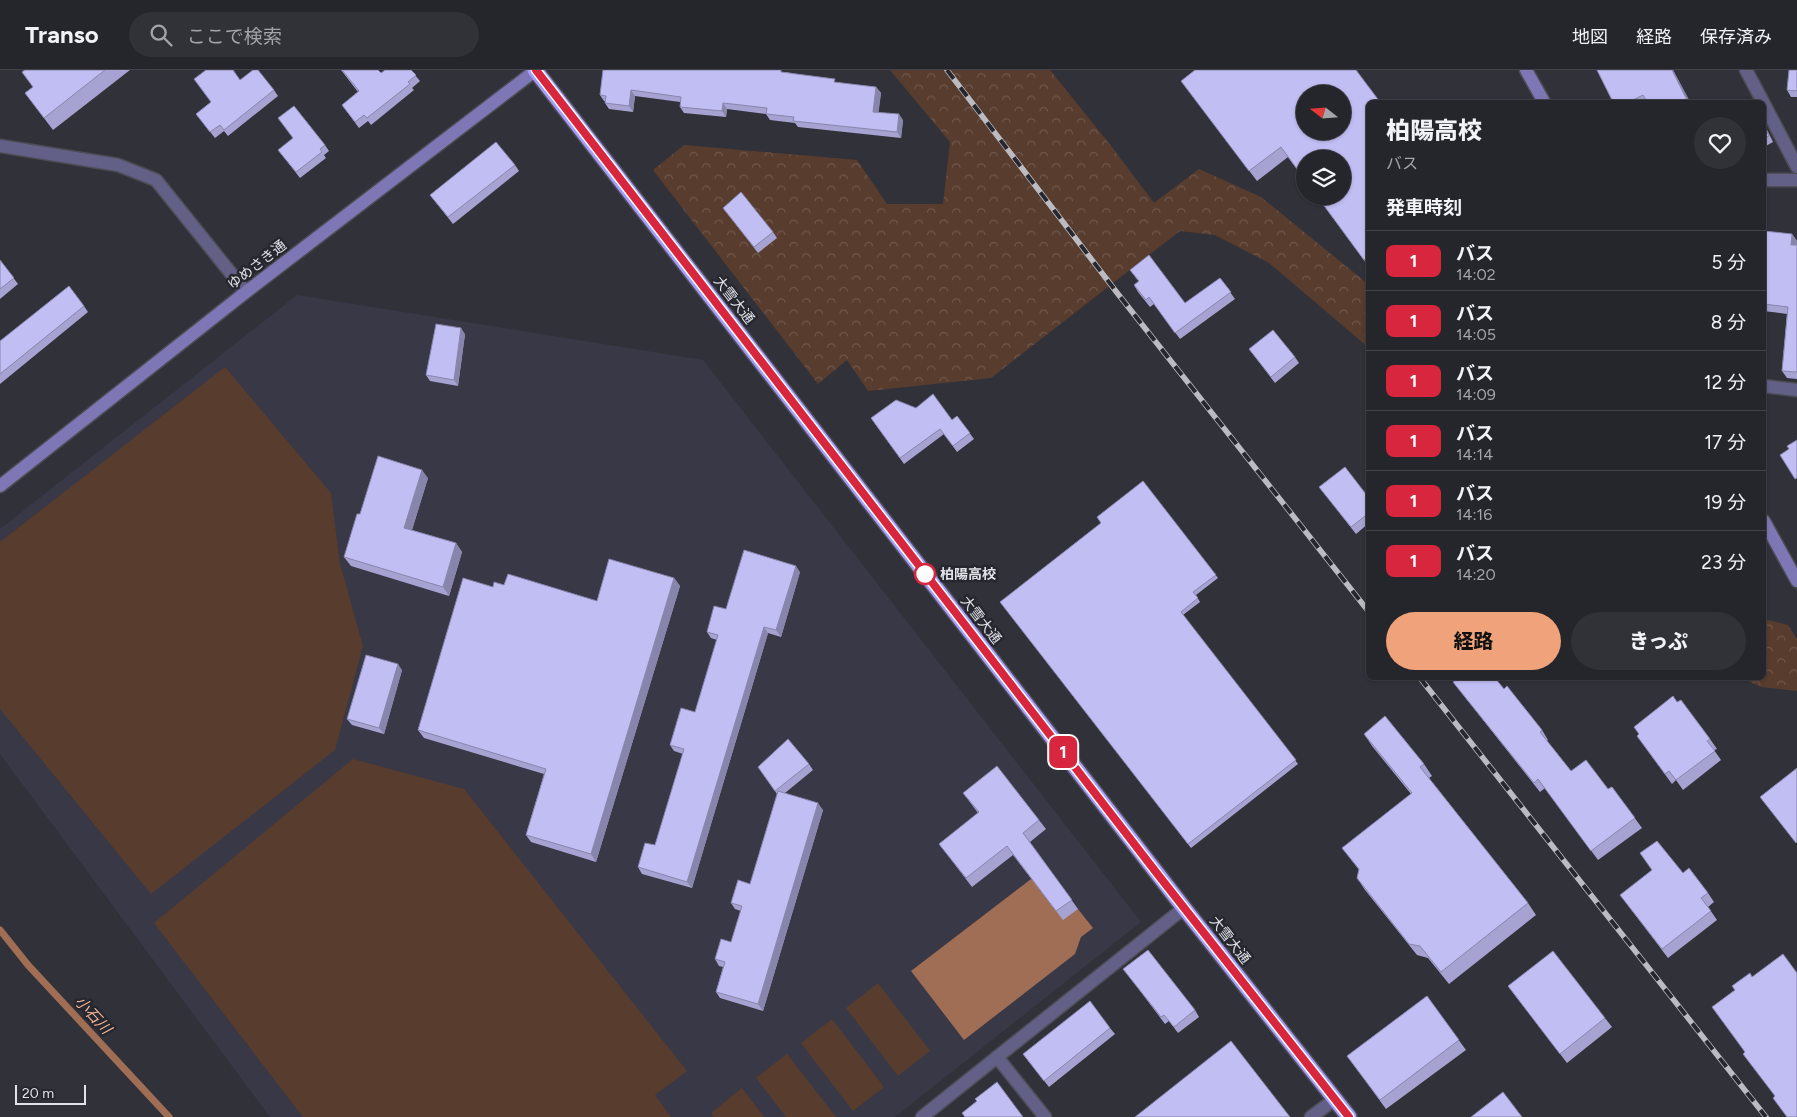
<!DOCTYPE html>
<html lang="ja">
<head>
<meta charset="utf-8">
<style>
  :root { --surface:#25252c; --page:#313138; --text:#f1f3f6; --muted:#a3a5a9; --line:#424248; --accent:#f0a27a }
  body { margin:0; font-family:Figtree,"Noto Sans JP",sans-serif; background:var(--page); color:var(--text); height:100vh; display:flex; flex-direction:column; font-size:19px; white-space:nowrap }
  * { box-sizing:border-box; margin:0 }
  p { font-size:16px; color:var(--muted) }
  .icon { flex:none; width:28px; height:28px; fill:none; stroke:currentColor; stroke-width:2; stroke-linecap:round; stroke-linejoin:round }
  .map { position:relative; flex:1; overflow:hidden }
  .drawer { position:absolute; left:1366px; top:30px; width:400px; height:580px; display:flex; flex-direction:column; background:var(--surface); border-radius:8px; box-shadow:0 1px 4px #0004,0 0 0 1px var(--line) }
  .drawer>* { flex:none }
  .badge { padding:0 10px; border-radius:8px; font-size:18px; line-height:32px }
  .needle { width:32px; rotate:287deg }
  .controls { position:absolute; left:1296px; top:15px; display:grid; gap:10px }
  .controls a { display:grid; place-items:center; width:55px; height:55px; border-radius:50%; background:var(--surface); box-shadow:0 1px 4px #0004,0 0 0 1px var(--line); font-size:25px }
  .scale { position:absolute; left:15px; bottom:12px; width:71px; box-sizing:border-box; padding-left:5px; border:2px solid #e2e2e8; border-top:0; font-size:14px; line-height:18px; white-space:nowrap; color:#e2e2e8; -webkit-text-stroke:4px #272730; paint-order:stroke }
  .map>.badge { position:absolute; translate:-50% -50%; box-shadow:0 0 0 2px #fff }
  h2 { padding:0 20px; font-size:19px; line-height:45px }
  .round { display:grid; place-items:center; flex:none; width:52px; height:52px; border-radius:26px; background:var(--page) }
  .summary { display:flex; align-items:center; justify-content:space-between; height:85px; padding:0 20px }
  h1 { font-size:24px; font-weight:800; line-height:38px }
  .action { display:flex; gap:10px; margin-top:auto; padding:10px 20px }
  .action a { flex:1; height:58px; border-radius:30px; background:var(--accent); color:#111; font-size:20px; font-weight:800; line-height:58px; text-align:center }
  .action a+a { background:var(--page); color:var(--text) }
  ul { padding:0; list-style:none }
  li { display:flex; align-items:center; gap:15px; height:60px; padding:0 20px; border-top:1px solid var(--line) }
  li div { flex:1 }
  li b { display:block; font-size:19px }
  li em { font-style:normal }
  li .badge { min-width:55px; font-weight:700; text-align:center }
  header { display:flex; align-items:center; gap:30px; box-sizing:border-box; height:70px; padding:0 25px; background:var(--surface); border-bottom:1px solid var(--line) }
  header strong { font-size:24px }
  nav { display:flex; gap:28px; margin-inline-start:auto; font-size:18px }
  .search { width:350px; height:45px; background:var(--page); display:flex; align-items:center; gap:12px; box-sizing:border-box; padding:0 18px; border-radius:28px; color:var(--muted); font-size:19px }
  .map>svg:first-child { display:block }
  .built { fill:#393847 }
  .green { fill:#583c2e }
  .park { fill:url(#park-crowns) }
  .water { fill:#a06e54 }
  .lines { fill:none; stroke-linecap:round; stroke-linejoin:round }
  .stream { stroke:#a06e54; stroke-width:7 }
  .street-casing { stroke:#4d4d56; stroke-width:15 }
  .secondary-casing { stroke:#4d4d56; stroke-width:15 }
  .highway-casing { stroke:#4d4d56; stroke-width:18 }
  .street { stroke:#626086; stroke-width:12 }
  .secondary { stroke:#7d78b5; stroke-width:12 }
  .highway { stroke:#a59bfa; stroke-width:15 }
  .rail-casing { stroke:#bbbbc1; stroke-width:5.5 }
  .rail { stroke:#272730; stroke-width:4; stroke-dasharray:11; stroke-linecap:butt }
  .wall { fill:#a6a3d2 }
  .shaded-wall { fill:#8785ab }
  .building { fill:#c1bef4; stroke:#8785ab; fill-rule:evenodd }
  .line-casing { stroke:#fff; stroke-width:11 }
  .line { stroke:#d7263d; stroke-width:8 }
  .stop-dot { fill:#fff; stroke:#d7263d; stroke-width:2.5 }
  .labels { text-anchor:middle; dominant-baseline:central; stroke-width:5; stroke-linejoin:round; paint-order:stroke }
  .street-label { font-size:14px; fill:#e2e2e8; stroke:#272730 }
  .stop-label { font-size:14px; font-weight:bold; fill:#e2e2e8; stroke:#272730; text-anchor:start }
  .water-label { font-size:15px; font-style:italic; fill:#f5b798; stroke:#272730 }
</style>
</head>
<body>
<header>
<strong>Transo</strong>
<div class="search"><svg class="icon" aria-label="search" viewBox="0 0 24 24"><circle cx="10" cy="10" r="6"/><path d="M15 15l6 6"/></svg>ここで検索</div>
<nav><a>地図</a><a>経路</a><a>保存済み</a></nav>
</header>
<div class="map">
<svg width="1797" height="1047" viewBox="0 0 1797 1047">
  <defs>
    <pattern id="park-crowns" width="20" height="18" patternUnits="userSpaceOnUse" patternTransform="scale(1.25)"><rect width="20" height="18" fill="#583c2e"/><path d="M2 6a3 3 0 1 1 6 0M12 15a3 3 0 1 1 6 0" fill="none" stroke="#70584c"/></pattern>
  </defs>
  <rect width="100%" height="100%" fill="#31313a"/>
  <polygon class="built" points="297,225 703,290 1141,852 895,1047 270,1047 0,684 0,459"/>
  <g class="green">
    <polygon points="225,297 331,423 340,494 363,576 335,680 151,824 0,639 0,472"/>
    <polygon points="353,689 464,719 687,1001 655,1025 671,1047 303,1047 154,853"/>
    <polygon points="878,913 930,981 898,1006 846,938"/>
    <polygon points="832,949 884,1017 853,1041 801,973"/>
    <polygon points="787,984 836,1047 786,1047 756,1008"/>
    <polygon points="742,1018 764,1047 714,1047 711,1043"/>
  </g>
  <g class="park">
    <polygon points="890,0 1050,0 1112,77 1154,133 1199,99 1261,127 1363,210 1369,216 1369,278 1269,193 1215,165 1180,161 991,308 868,321 847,290 818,314 653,100 684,75 857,90 887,134 943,134 950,72"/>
    <polygon points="1764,549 1788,555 1797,569 1797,621 1761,617 1741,608 1764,608"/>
  </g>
  <polygon class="water" points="1031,809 1078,839 1093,858 1081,867 1075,884 964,970 911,901"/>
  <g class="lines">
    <polyline class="stream" points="0,860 28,895 169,1047"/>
    <g class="street-casing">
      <g id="street">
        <polyline points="1746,0 1763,32"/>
        <polyline points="1764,34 1797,97"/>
        <polyline points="0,76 118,95 156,110 246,222"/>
        <polyline points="1764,110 1797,110"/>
        <polyline points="1764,316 1797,320"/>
        <polyline points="997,987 1045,1047"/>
        <polyline points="922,1047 1184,838"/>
        <polyline points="1311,1047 1335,1029"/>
      </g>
    </g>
    <g class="secondary-casing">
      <g id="secondary">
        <polyline points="1526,0 1544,32"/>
        <polyline points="0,416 246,222 536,0"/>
        <polyline points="1764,451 1797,511"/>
      </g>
    </g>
    <g class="highway-casing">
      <polyline id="highway" points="535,0 1184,838 1349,1047"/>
    </g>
    <use href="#street" class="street"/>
    <use href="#secondary" class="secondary"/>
    <use href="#highway" class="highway"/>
    <g class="rail-casing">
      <g id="rail">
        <polyline points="947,0 1118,224 1369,542"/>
        <polyline points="1420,608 1766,1047"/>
      </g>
    </g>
    <use href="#rail" class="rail"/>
  </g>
  <g class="wall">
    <polygon points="25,0 130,0 53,60 25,23 33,17 22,2"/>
    <polygon points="341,0 378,0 381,3 411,0 420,11 412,18 414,20 371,55 368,51 359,58 342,35 358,22"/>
    <polygon points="603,0 786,2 837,13 876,17 881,23 878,42 903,50 901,68 798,57 795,53 770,50 766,44 727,39 726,47 684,43 680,37 680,32 635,26 633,42 609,39 605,33 605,31 604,31 600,25"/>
    <polygon points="1597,0 1673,0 1690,32 1613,32"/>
    <polygon points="1797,0 1797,27 1791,27 1787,20"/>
    <polygon points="240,10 274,20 278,26 228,66 224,61 215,68 196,44"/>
    <polygon points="1181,11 1369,32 1369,197 1288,87 1257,111"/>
    <polygon points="1764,54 1773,72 1764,77"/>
    <polygon points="325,75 329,81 324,85 326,88 300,108 278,80"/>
    <polygon points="515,95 519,101 453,154 430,125"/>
    <polygon points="723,138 773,162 777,168 758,183"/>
    <polygon points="1764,161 1792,164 1797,171 1797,309 1787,308 1782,301 1787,244 1764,241"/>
    <polygon points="0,190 18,214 0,229"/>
    <polygon points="1130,200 1185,233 1220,208 1235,229 1180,269 1154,234 1150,237 1138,222 1134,215 1139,212"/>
    <polygon points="84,236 88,242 0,314 0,271"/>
    <polygon points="465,264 458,316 430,311 426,305"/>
    <polygon points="1249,279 1295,287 1299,293 1275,313"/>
    <polygon points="916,338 952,350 957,346 974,369 957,382 944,364 904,394 871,348"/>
    <polygon points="428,408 412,460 456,473 462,482 449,526 351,496 344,487 360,444"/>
    <polygon points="1143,411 1218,508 1196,525 1200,532 1183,545 1298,694 1191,778 1000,532 1101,453"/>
    <polygon points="1319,417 1369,428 1369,453 1356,464"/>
    <polygon points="800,502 781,567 768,563 692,818 642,804 638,797 655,775 683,684 674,681 670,675 695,642 717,570 711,568 707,562"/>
    <polygon points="674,508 680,516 596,792 531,772 526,765 544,704 424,668 418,660 493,517 504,515 597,531"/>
    <polygon points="402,600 384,664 352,655 347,649"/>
    <polygon points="1453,612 1504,619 1542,660 1548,670 1547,671 1571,701 1608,719 1612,717 1642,758 1598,790 1545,718 1540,722 1460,621"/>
    <polygon points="1677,632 1710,669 1717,679 1714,680 1721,690 1683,720 1676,710 1672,714 1637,666"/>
    <polygon points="1364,664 1424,694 1432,706 1429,708 1528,833 1536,845 1449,914 1428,888 1417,885 1365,820 1357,808 1359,800 1342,778 1411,724 1372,676"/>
    <polygon points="809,694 813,700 785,723 823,740 763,941 720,928 716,922 723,897 719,896 715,889 731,872 741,841 735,839 731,833 750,814 777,724 758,697"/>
    <polygon points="963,723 1039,750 1046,759 1030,772 1078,839 1063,850 1013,785 972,817 939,774 978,743"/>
    <polygon points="1683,803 1708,823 1714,832 1708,837 1717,850 1668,888 1620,825"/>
    <polygon points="1128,905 1195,940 1199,947 1178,963 1169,951 1165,954"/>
    <polygon points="1508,916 1605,948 1612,957 1567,993"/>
    <polygon points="1427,926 1466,980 1386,1039 1347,986"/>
    <polygon points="1110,958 1115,964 1049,1017 1023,984"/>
  </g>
  <g class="shaded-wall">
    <polygon points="1672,0 1673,0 1690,32 1688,32"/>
    <polygon points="876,17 881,23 878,48 873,42"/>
    <polygon points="631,20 635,26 633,42 629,36"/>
    <polygon points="723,33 727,39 726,47 722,41"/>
    <polygon points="899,44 903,50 901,68 897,62"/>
    <polygon points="1764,54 1773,72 1764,56"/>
    <polygon points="1792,164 1797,171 1796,182 1791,175"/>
    <polygon points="461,258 465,264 458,316 454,310"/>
    <polygon points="422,400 428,408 410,466 404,458"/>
    <polygon points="456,473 462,482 449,526 443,517"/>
    <polygon points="796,496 800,502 781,567 776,560"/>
    <polygon points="674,508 680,516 596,792 591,784"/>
    <polygon points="764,557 768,563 692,818 687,812"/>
    <polygon points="398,594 402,600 384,664 379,658"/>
    <polygon points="818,733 823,740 763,941 758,934"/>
  </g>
  <g class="building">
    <polygon points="25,0 105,0 44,48 25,23 33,17 22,2"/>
    <polygon points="206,0 233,0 240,10 253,0 258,0 274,20 224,60 220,55 210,62 196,44 211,32 194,9"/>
    <polygon points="342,0 378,0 381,3 385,0 411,0 416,5 408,12 410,14 367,48 364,45 355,52 342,35 359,21"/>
    <polygon points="603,0 781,0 781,2 835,9 834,12 876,17 873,42 899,44 897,62 793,51 794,47 766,44 767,38 723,33 722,41 680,37 681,27 631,20 629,36 605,33 606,26 600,25"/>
    <path d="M1195,0H1356L1380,32H1369V186L1364,190L1317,126H1342V89H1305V110L1281,77L1249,101L1181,11ZM1305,24H1342V61H1305Z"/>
    <polygon points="1597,0 1672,0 1688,32 1647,32 1643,25 1629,32 1613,32"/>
    <polygon points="1789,0 1797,0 1797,21 1787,20"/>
    <polygon points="1750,30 1752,32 1745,32"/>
    <polygon points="294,36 325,75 320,79 322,82 296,102 278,80 293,68 278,48"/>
    <polygon points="1764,56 1769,66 1764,68"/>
    <polygon points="496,72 515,95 448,147 430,125"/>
    <polygon points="741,122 773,162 754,177 723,138"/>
    <polygon points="1764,161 1792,164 1791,175 1797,175 1797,302 1782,301 1788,237 1764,234"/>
    <polygon points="1149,185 1185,233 1220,208 1231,222 1175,263 1149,227 1146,230 1134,215 1139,211 1130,200"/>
    <polygon points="0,190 14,208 0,219"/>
    <polygon points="69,216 84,236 0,304 0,271"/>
    <polygon points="436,254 461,258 454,310 426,305"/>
    <polygon points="1273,260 1295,287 1271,307 1249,279"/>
    <polygon points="933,324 952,350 957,346 970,363 953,376 940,359 900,388 871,348 896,330 916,338"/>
    <polygon points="1797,370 1797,408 1795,409 1780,385 1789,379 1787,376"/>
    <polygon points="378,386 422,400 404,458 456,473 443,517 344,487 357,444 360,444"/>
    <polygon points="1345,397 1369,428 1369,443 1351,457 1319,417"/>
    <polygon points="1143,411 1216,505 1193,522 1198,528 1181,542 1296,690 1188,774 1000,532 1101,453 1097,447"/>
    <polygon points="744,480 796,496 776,560 764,557 687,812 638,797 645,773 655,775 684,679 670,675 681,638 695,642 718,565 707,562 714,536 726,539"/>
    <polygon points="609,489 674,508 591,784 526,765 546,699 418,660 463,508 493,517 494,512 504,515 508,504 597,531"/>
    <polygon points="366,585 398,594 379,658 347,649"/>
    <polygon points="1459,608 1495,608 1504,619 1507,616 1542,660 1540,662 1571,701 1586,690 1608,719 1612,717 1635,748 1591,781 1538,709 1534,713 1453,612"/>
    <polygon points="1673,626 1677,632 1681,630 1710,669 1707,671 1715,681 1676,710 1669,701 1665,704 1637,666 1639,664 1634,657"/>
    <polygon points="1385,646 1424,694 1420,697 1528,833 1441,902 1420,876 1409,874 1357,808 1359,799 1342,778 1412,723 1364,664"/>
    <polygon points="788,669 809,694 775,721 758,697"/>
    <polygon points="997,696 1039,750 1023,763 1072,830 1056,841 1007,776 966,808 939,774 979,742 963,723"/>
    <polygon points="1797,698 1797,772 1796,773 1760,727"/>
    <polygon points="778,721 818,733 758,934 716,922 725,892 715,889 721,869 731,872 742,836 731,833 738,810 750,814"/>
    <polygon points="1657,771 1683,803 1689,798 1708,823 1701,828 1711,841 1662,879 1620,825 1652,800 1640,783"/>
    <polygon points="1148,880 1195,940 1174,957 1164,945 1161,947 1123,899"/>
    <polygon points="1553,881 1605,948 1560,984 1508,916"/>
    <polygon points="1783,884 1797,903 1797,1047 1787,1047 1773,1028 1775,1026 1743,984 1745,982 1712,937 1735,920 1732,916 1750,903 1752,907"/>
    <polygon points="1427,926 1459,970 1380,1030 1347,986"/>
    <polygon points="1090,931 1110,958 1044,1011 1023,984"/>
    <polygon points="1231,971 1290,1047 1135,1047"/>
    <polygon points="997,1012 1023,1047 965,1047 962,1043 977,1031 975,1029"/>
    <polygon points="1503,1022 1522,1047 1471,1047"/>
  </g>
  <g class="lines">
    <g class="line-casing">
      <polyline id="line" points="536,0 1159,806 1349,1047"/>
    </g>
    <use href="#line" class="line"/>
  </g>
  <circle class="stop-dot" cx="925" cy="504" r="10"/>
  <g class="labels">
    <g class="street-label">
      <text transform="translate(257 195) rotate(-38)">ゆめさき通</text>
      <text transform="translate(734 230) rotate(52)">大雪大通</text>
      <text transform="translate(981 550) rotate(52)">大雪大通</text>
      <text transform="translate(1230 870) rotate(52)">大雪大通</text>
    </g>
    <g class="stop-label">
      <text x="940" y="504">柏陽高校</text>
    </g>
    <g class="water-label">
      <text transform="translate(93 945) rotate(47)">小石川</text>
    </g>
  </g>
</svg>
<div class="controls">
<a><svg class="needle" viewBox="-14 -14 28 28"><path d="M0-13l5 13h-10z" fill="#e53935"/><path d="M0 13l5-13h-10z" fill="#a3a5a9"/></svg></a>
<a><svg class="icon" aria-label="layers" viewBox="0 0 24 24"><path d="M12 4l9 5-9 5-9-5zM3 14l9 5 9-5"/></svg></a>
</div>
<div class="scale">20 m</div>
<b class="badge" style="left:1063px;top:682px;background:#d7263d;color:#fff">1</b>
<section class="drawer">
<div class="summary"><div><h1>柏陽高校</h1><p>バス</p></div><a class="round"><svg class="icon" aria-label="heart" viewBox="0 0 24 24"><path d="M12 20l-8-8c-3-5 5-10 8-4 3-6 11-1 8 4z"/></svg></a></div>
<h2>発車時刻</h2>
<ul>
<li><span class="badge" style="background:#d7263d;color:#fff">1</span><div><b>バス</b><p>14:02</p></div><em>5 分</em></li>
<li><span class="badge" style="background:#d7263d;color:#fff">1</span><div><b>バス</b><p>14:05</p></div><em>8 分</em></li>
<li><span class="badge" style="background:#d7263d;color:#fff">1</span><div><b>バス</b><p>14:09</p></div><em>12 分</em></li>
<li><span class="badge" style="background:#d7263d;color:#fff">1</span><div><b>バス</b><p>14:14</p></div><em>17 分</em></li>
<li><span class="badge" style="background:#d7263d;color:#fff">1</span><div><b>バス</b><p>14:16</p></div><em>19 分</em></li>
<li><span class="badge" style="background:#d7263d;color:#fff">1</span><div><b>バス</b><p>14:20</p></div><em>23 分</em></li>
</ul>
<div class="action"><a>経路</a><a>きっぷ</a></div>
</section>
</div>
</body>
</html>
